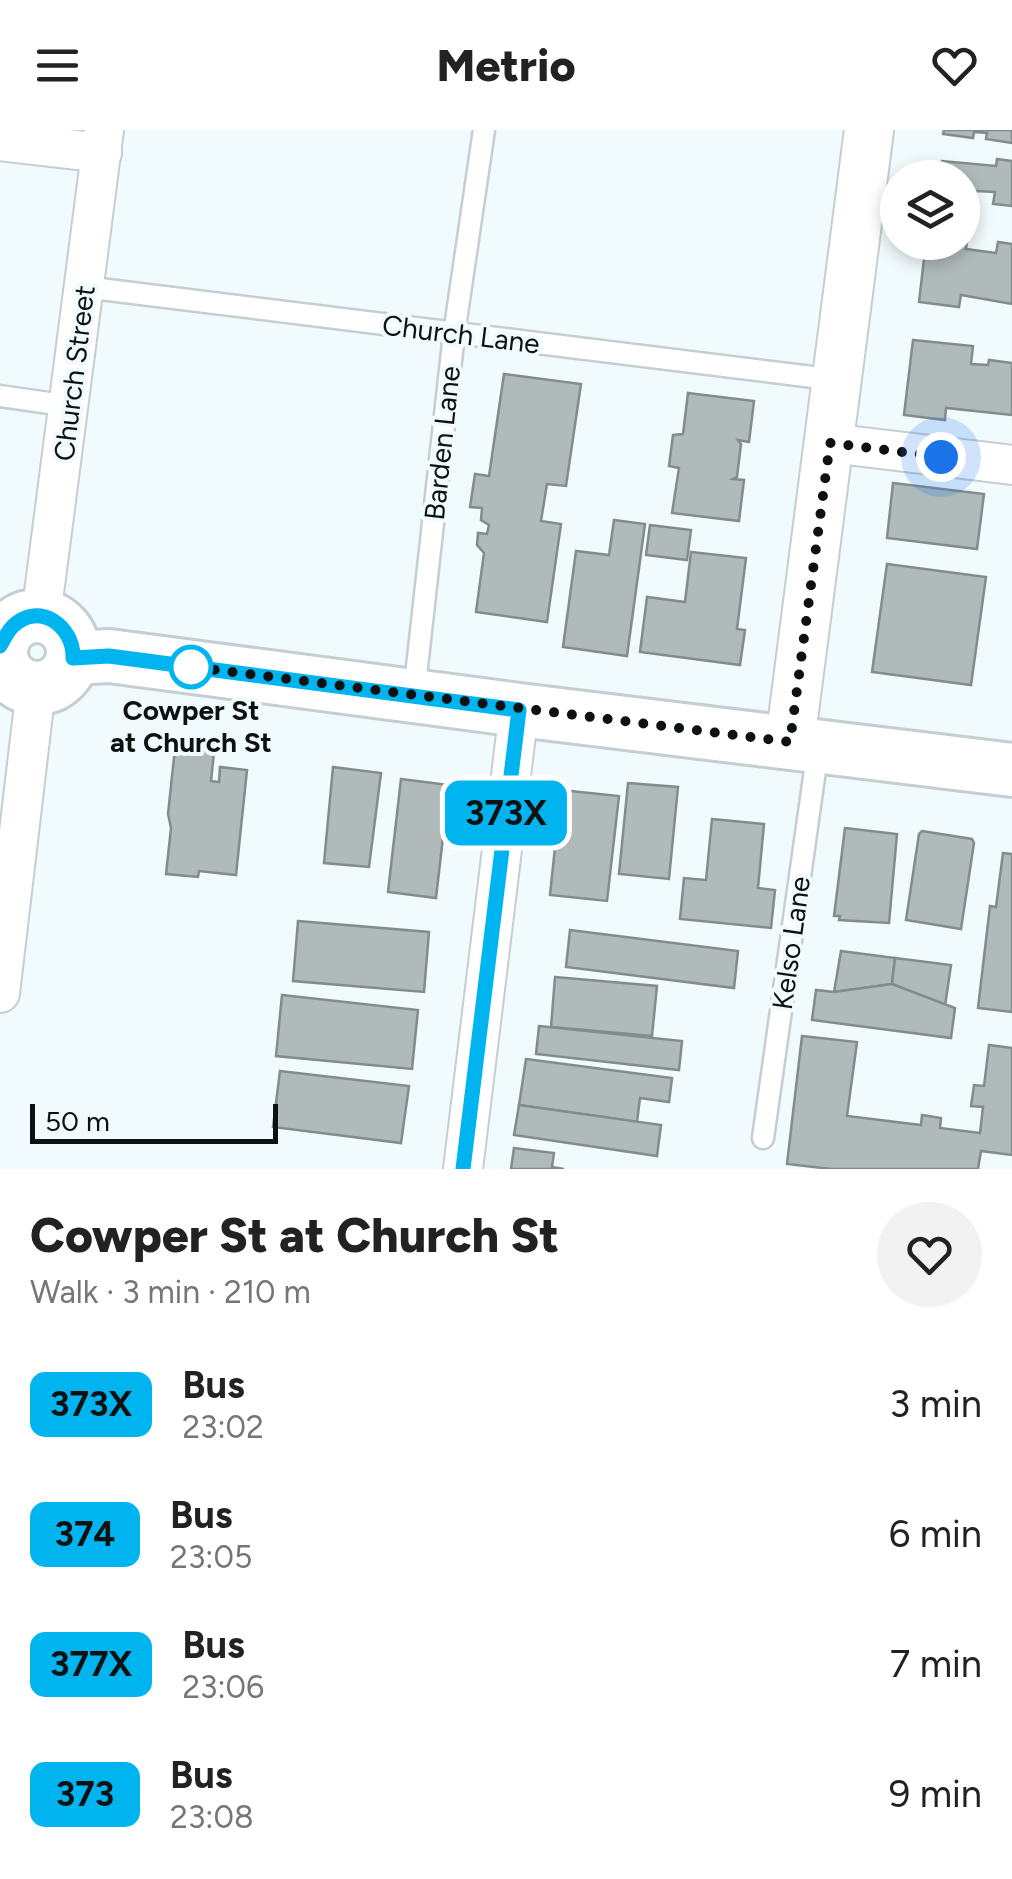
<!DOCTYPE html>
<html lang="en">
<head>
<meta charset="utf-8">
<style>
  :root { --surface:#fff; --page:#f2f2f2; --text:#222; --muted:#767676 }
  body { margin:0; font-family:Figtree,sans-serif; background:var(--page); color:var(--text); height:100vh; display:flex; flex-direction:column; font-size:38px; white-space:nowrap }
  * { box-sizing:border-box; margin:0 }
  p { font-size:32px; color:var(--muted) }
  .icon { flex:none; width:55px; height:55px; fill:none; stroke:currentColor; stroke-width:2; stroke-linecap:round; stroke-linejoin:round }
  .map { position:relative; height:1039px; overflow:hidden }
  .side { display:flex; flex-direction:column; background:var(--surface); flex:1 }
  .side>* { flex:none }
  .badge { padding:0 20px; border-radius:15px; font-size:35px; line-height:65px }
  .fabs { position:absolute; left:880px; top:30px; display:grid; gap:20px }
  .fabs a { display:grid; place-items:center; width:100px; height:100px; border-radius:50%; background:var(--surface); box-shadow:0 5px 15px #0003; font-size:50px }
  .scale { position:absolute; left:30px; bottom:25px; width:248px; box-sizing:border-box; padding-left:10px; border:5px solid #0e1112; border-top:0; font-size:28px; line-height:35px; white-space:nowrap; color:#0e1112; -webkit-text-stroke:8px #f1fbfe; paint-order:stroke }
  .you { position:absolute; width:50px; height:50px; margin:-25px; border:8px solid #fff; border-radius:50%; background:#1a73e8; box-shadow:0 0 0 15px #1a73e833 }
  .map>.badge { position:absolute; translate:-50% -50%; box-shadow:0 0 0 5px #fff }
  .round { display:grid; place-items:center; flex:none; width:105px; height:105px; border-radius:52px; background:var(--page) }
  .overview { display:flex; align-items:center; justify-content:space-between; height:170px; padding:0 30px }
  h1 { font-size:48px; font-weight:800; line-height:75px }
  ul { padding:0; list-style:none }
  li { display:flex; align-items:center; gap:30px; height:130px; padding:0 30px }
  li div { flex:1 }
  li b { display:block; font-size:38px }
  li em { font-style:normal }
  li .badge { min-width:110px; font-weight:700; text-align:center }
  header { display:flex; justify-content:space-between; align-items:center; height:130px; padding:0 30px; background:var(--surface); font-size:45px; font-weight:800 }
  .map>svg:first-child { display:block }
  .building { fill:#b0babb; stroke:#828c8c; stroke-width:2.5 }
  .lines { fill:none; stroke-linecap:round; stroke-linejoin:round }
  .service-casing { stroke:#c5ced2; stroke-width:25 }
  .minor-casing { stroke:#c5ced2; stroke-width:42 }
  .tertiary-casing { stroke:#c5ced2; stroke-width:52 }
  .secondary-casing { stroke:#c5ced2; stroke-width:58 }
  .service { stroke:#fff; stroke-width:20 }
  .minor { stroke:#fff; stroke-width:38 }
  .tertiary { stroke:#fff; stroke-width:48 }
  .secondary { stroke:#fff; stroke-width:52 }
  .line-casing { stroke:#fff; stroke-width:22 }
  .line { stroke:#00b5ef; stroke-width:15 }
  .walk { stroke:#0e1112; stroke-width:10; stroke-dasharray:0 18 }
  .stop-dot { fill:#fff; stroke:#00b5ef; stroke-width:5 }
  .labels { text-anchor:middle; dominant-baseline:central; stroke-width:8; stroke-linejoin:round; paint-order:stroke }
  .street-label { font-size:28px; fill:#0e1112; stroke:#f1fbfe }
  .stop-label { font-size:28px; font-weight:bold; fill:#0e1112; stroke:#f1fbfe }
</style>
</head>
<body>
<header><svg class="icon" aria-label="menu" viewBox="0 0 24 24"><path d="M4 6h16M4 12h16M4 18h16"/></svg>Metrio<svg class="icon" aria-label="heart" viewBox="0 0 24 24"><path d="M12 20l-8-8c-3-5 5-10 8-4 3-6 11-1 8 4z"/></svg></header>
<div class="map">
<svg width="1012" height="1039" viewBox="0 0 1012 1039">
  <rect width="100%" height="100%" fill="#f1fbfe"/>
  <g class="building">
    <polygon points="944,0 1012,0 1012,13 986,9 987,3 974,2 973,8 943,4"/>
    <polygon points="997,29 1012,31 1012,76 993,74 995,62 976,61 975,68 962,67 962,48 941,48 942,31 996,36"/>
    <polygon points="962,103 968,104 966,119 996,123 998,112 1012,114 1012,174 961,165 959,177 919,172 926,112 962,112"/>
    <polygon points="913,210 973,216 971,234 988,235 989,230 1012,233 1012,285 946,278 945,290 904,285"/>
    <polygon points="504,244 581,254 566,356 547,354 541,391 561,394 547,492 476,482 484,423 477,415 478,403 487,404 489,395 481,390 482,378 470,377 475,344 489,346"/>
    <polygon points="688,263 754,271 749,312 738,310 741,314 737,347 733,349 744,350 739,391 672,383 679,338 669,336 673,305 683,304"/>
    <polygon points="893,353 984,364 977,419 887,408"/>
    <polygon points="614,390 645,394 627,526 563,517 576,421 609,425"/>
    <polygon points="650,395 691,400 687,430 646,425"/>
    <polygon points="691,422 746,428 737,499 745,500 740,535 640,522 647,467 685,472"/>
    <polygon points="887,434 986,447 971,555 872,542"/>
    <polygon points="176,609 215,613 211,651 219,652 220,637 247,640 236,745 199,741 198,747 166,744 171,698 168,684"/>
    <polygon points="333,637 381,643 369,737 324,733"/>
    <polygon points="401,649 449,655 436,768 388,762"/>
    <polygon points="628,653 678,657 669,749 619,744"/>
    <polygon points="561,660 619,666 607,771 550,765"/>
    <polygon points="712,689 764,694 758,758 775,760 771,798 680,789 684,748 706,750"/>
    <polygon points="845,698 897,704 889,793 839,790 840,786 834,786"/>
    <polygon points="922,701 972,709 974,713 961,799 906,790 919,704"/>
    <polygon points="1003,723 1012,724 1012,882 978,878 990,776 996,777"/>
    <polygon points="298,791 429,802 424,862 293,851"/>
    <polygon points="570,800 738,821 734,858 566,837"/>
    <polygon points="841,821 895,828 892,854 834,862"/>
    <polygon points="895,828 951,835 945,876 892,854"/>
    <polygon points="555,847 657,856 652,906 551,897"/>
    <polygon points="892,854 955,878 951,908 812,890 816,860 834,862"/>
    <polygon points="282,865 418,880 412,939 276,926"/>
    <polygon points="539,896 682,911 679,940 536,924"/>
    <polygon points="802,906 857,912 847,986 921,995 922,985 941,988 940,998 980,1003 983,977 971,976 974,955 984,956 989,915 1012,918 1012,1025 981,1021 978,1039 831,1039 787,1034"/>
    <polygon points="526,929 672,948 669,972 640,968 637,992 519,975"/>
    <polygon points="280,941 409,956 401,1013 273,997"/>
    <polygon points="519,975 661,995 657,1026 514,1005"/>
    <polygon points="514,1018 554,1023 552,1037 564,1039 511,1039"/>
  </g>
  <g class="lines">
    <g class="service-casing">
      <g id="service">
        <polyline points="84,157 837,250"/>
        <polyline points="0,266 70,276"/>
        <polyline points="414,564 454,204 484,0"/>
        <polyline points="763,1008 818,619"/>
      </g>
    </g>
    <g class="minor-casing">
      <g id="minor">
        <polyline points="0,11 102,23"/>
        <polyline points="830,313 1012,335"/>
        <polyline points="41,486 104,0"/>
        <polyline points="0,863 36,558"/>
        <polyline points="463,1039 519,580"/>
      </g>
    </g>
    <g class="tertiary-casing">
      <polyline id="tertiary" points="790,612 869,0"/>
    </g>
    <g class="secondary-casing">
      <g id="secondary">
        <circle cx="37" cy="522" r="36"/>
        <polyline points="73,528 109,526 519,580 1012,640"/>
      </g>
    </g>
    <use href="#service" class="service"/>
    <use href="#minor" class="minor"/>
    <use href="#tertiary" class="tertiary"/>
    <use href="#secondary" class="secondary"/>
  </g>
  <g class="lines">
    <g class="line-casing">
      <path id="line" d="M0,516C3,511 7,502 13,496C39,471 74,496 73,528L109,526L519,580L463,1039"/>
    </g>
    <use href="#line" class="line"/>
    <polyline class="walk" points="191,537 185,536 790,612 830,313 941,327"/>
  </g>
  <circle class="stop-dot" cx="191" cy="537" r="20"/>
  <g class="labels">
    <g class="street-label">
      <text transform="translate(461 204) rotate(7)">Church Lane</text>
      <text transform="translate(74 243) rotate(-83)">Church Street</text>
      <text transform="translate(442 313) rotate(-84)">Barden Lane</text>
      <text transform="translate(791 813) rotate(-82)">Kelso Lane</text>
    </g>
    <g class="stop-label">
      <text x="191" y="580">Cowper St<tspan x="191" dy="32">at Church St</tspan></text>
    </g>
  </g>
</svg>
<div class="fabs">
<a><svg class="icon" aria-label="layers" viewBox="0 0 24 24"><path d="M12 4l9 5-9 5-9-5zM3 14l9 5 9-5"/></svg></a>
</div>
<div class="scale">50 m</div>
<div class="you" style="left:941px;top:327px"></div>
<b class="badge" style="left:506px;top:683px;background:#00b5ef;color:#111">373X</b>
</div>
<section class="side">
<div class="overview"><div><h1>Cowper St at Church St</h1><p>Walk · 3 min · 210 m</p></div><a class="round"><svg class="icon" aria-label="heart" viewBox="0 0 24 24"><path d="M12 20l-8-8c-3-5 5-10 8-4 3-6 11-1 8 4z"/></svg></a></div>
<ul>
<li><span class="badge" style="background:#00b5ef;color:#111">373X</span><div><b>Bus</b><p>23:02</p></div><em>3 min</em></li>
<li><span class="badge" style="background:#00b5ef;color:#111">374</span><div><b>Bus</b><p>23:05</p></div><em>6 min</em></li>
<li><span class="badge" style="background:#00b5ef;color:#111">377X</span><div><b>Bus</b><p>23:06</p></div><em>7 min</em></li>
<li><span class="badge" style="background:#00b5ef;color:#111">373</span><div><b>Bus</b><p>23:08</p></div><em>9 min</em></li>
</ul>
</section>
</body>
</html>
